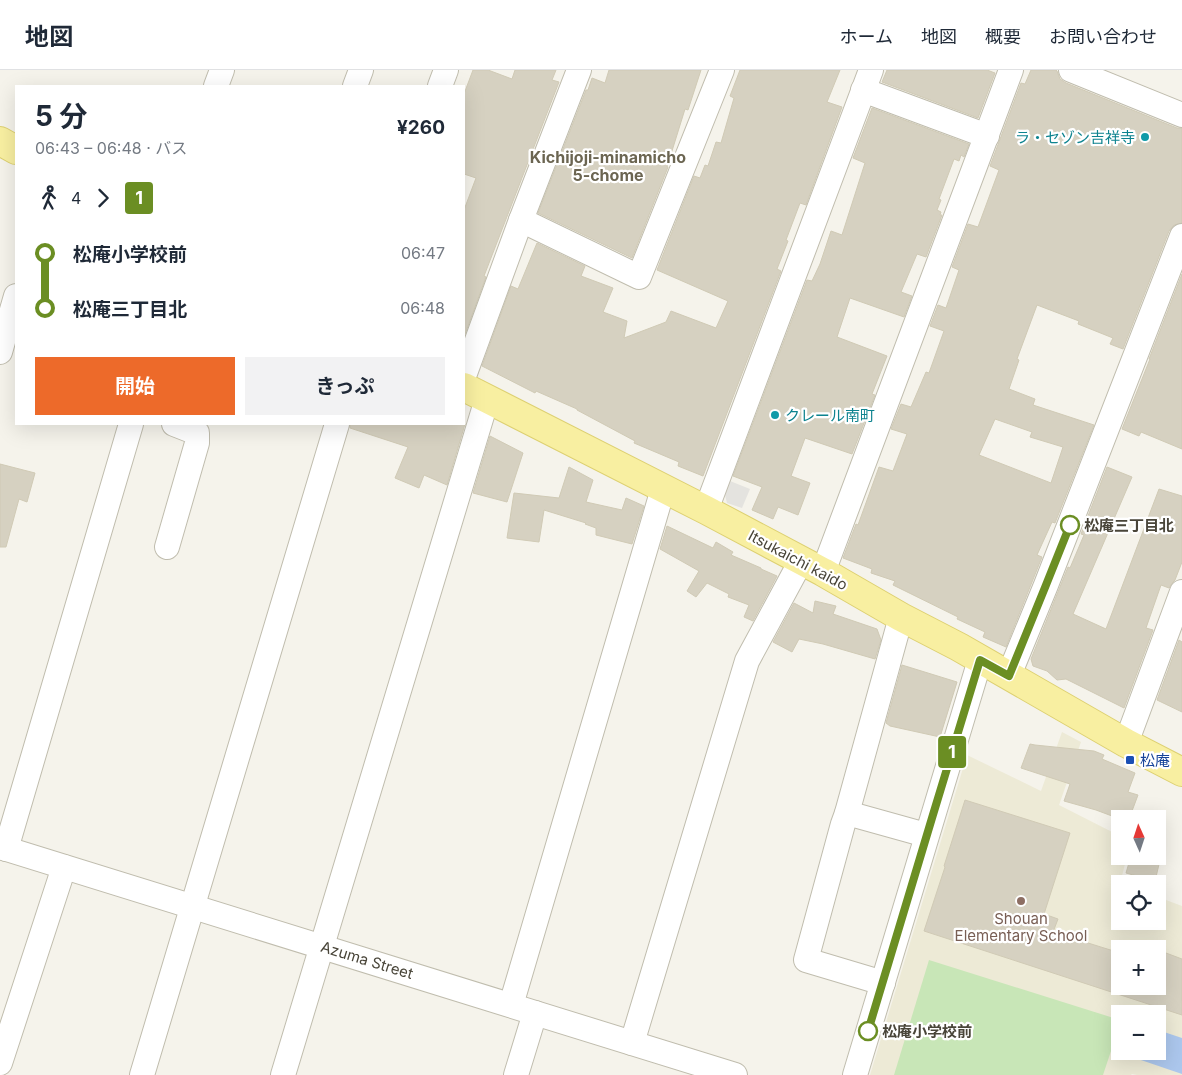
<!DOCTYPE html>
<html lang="ja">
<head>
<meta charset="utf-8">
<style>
  :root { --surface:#fff; --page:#f2f2f3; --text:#1f2937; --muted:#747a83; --line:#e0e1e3; --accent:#ed6a2a }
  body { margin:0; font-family:Inter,"Noto Sans JP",sans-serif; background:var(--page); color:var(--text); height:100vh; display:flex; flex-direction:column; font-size:19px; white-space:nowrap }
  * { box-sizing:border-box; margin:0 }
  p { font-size:16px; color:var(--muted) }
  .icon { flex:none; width:28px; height:28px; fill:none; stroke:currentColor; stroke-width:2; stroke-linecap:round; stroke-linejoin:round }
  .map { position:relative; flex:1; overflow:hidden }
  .sheet { position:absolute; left:15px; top:15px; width:450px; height:340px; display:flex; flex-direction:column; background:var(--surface); border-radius:0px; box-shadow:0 5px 20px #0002 }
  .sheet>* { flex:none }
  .badge { padding:0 10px; border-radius:4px; font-size:18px; line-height:32px }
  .needle { width:32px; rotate:357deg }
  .fabs { position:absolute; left:1111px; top:740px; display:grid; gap:10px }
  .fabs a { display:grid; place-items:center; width:55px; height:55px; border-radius:0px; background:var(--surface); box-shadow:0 5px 20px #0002; font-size:25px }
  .map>.badge { position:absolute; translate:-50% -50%; box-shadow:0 0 0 2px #fff }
  .legs { display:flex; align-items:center; gap:8px; height:55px; padding:0 20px; font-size:16px }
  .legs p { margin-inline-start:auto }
  .summary { display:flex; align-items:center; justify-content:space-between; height:85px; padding:0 20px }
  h1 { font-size:28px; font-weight:700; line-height:38px }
  .action { display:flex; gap:10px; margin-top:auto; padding:10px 20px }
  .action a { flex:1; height:58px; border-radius:0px; background:var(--accent); color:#fff; font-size:20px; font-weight:700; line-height:58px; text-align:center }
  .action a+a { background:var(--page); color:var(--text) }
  ul { padding:0 20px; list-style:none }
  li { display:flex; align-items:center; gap:18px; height:55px; font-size:19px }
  li i { display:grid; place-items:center; width:8px; height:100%; margin:0 6px; background:currentColor }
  li i::after { content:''; width:12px; height:12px; margin:-6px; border:4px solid; border-radius:50%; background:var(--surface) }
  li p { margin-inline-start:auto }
  li:first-child i { background:linear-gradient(#0000 50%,currentColor 0) }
  li:last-child i { background:linear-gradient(currentColor 50%,#0000 0) }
  header { display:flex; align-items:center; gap:30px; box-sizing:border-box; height:70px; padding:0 25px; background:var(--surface); border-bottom:1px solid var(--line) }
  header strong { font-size:24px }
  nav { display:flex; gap:28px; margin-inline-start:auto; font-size:18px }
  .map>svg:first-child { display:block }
  .education { fill:#edead6; fill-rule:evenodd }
  .green { fill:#c8e6b7 }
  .parking { fill:#e4e3df }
  .water { fill:#acc7ed }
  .building { fill:#d6d1c1; stroke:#d0cab5; fill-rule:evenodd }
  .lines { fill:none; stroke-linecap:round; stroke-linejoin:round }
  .minor-casing { stroke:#c0bdae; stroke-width:26 }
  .major-casing { stroke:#ddd071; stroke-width:30 }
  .minor { stroke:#fff; stroke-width:24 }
  .major { stroke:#f8efa1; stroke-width:28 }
  .line-1-casing { stroke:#fff; stroke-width:11 }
  .line-1 { stroke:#6b8e23; stroke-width:8 }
  .culture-dot { fill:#0f9aa8; stroke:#fff; stroke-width:2 }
  .stop-1-dot { fill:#fff; stroke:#6b8e23; stroke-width:2.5 }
  .transit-dot { fill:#1a4fb4; stroke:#fff; stroke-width:2 }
  .education-dot { fill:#8d6e63; stroke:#fff; stroke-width:2 }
  .labels { text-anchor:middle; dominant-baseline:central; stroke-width:4.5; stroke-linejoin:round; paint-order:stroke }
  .culture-label { font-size:15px; fill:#0d838f; stroke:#fff; text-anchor:end }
  .stop-label { font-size:15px; font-weight:bold; fill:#494539; stroke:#fff; text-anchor:start }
  .street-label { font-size:15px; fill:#494539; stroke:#fff }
  .transit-label { font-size:15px; fill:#164399; stroke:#fff; text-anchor:start }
  .education-label { font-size:15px; fill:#785e54; stroke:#fff }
  .neighbourhood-label { font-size:16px; font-weight:bold; fill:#6b6551; stroke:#fff }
</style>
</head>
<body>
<header>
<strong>地図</strong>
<nav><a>ホーム</a><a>地図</a><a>概要</a><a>お問い合わせ</a></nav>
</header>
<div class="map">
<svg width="1182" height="1005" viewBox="0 0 1182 1005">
  <rect width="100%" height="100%" fill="#f5f3eb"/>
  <path class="education" d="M1062,662L1081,672L1059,735L1120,766V786H1127L1120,814V851H1158V827L1182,836V1005H1137L1132,1004L1131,1005H870L967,685L1041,721ZM1120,879H1158V916H1120ZM1120,944H1158V981H1120Z"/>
  <polygon class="green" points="929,890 1120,950 1120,954 1103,1005 894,1005"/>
  <polygon class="parking" points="730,411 750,419 742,438 727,433 725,425"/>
  <polygon class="water" points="1158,960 1182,968 1182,1004 1135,988 1137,981 1158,981"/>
  <g class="building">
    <polygon points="473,0 488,0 512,9 515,0 556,0 552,10 559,12 484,206 486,207 464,267 464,140 476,108 464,104 464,24"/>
    <polygon points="609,0 701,0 688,40 685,39 667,97 668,97 632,188 538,143 586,20 588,20 592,8 605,13"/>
    <polygon points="740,0 840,0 827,32 842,37 806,135 800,133 786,170 788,171 777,199 781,201 703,406 678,396 679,392 634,373 635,371 577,340 577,339 536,321 535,323 482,296 511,216 518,219 537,173 585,196 581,206 613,218 603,242 627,251 624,268 666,252 671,241 716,258 728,231 657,200 694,106 700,108 705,95 708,96 716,72 721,73 734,28 730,26"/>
    <polygon points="887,0 987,0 995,3 978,48 882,12"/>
    <path d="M1031,0H1056L1057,1L1060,9L1066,13L1177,58H1182V153L1174,155L1169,161L1123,279L1110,274L1113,268L1078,254L1079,251L1037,235L1017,289L1019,290L1009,319L1035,329L1033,335L1094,355L1055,453L1052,452L1037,485L1042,487L1006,577L983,567L985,562L957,549L958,547L893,515L895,511L871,503L872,499L843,488L856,454L858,455L879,397L893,401L907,364L891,359L901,334L911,337L926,302L929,303L944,261L930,256L938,235L946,238L959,200L952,197L968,154L978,157L999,100L990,96L1021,13L1025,14ZM995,349L1032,362L1030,367L1063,377L1051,413L979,385Z"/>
    <polygon points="872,38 969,74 964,87 961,85 959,91 954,89 939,129 941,130 937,140 941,142 940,145 942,145 926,187 917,184 901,222 912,226 904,247 850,228 837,267 887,286 872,324 875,325 852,384 805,368 791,406 810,413 798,445 778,437 773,449 752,440 762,417 733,406 807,210 812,211 820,194 831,161 842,165 865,93 853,88"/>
    <polygon points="1182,204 1182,379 1141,362 1139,366 1122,359 1150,289 1149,289"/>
    <polygon points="350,354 465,354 447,415 424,405 419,418 395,408 408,377 350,358"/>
    <polygon points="490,366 523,383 507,432 473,423"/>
    <polygon points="0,394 35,403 27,432 19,429 6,477 0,477"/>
    <polygon points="569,397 593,410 586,432 622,440 626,428 644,436 632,474 596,465 596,458 585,454 586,453 544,440 539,472 507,468 514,423 559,428"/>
    <polygon points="1107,397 1132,407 1073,544 1106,559 1159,419 1182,426 1182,492 1175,510 1173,512 1169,518 1161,515 1146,558 1153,560 1124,638 1066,609 1057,610 1047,601 1033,596 1031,589 1068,497 1070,498 1084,465 1081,464"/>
    <polygon points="667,456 713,478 716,472 733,482 731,485 761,498 761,499 777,506 753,551 744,547 749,535 728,527 729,524 707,513 696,527 687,521 699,501 660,479"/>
    <polygon points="815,531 836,536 833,544 877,559 881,570 875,589 823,574 799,569 792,582 773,572 794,533 813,543"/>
    <polygon points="1179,570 1182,572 1182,642 1157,630"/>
    <polygon points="902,595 957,612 940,667 890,656 886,653"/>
    <polygon points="1030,674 1035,675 1094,681 1104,685 1102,689 1135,703 1128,722 1138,725 1129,749 1120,749 1096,740 1064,731 1070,714 1021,698"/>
    <polygon points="965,730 1070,763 1044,844 1058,849 1053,862 1120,883 1120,916 1158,916 1158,896 1161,897 1166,883 1182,889 1182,945 924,861 945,797 944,796"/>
    <polygon points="1131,786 1161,786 1155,811 1126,803"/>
  </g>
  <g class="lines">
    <g class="minor-casing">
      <g id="minor">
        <polyline points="1071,0 1182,45"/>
        <polyline points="216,16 222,0"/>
        <polyline points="355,16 361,0"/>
        <polyline points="440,16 446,0"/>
        <polyline points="863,20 987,66"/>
        <polyline points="521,150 639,207 722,0"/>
        <polyline points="0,282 16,226"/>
        <polyline points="464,306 521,150 579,0"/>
        <polyline points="706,440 871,0"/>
        <polyline points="167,477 197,373 197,363 174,354"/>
        <polyline points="823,502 1011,0"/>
        <polyline points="1009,605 1046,515 1182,166"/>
        <polyline points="1126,673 1182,522"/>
        <polyline points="847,743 926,765"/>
        <polyline points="0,777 735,1005"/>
        <polyline points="6,779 131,354"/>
        <polyline points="883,913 806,890 843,754 847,743 901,547"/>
        <polyline points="511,935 663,419"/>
        <polyline points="632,973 747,591 801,491"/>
        <polyline points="0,993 64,797"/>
        <polyline points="142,1005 337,354"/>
        <polyline points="283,1005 487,329"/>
        <polyline points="516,1005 535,943"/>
        <polyline points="855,1005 980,590"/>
      </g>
    </g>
    <g class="major-casing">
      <g id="major">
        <polyline points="0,71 16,80"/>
        <polyline points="464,317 706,440 823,502 901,547 959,577 1126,673 1182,702"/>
      </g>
    </g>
    <use href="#minor" class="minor"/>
    <use href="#major" class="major"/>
  </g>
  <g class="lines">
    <g class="line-1-casing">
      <polyline id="line-1" points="868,961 932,748 980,590 1009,606 1046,515 1070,455"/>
    </g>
    <use href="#line-1" class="line-1"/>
  </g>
  <g class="culture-dot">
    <circle cx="1145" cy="67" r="5"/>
    <circle cx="775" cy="345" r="5"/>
  </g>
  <g class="stop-1-dot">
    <circle cx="1070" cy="455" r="9"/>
    <circle cx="868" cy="961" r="9"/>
  </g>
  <rect class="transit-dot" x="1125" y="685" width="10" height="10" rx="2.5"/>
  <circle class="education-dot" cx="1021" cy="831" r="5"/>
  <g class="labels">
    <g class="culture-label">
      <text x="1135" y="67">ラ・セゾン吉祥寺</text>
      <text x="785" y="345" text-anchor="start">クレール南町</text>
    </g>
    <g class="stop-label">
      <text x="1084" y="455">松庵三丁目北</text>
      <text x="882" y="961">松庵小学校前</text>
    </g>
    <g class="street-label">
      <text transform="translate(798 490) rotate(28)">Itsukaichi kaido</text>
      <text transform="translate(367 890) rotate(17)">Azuma Street</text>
    </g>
    <g class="transit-label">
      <text x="1140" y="690">松庵</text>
    </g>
    <g class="education-label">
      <text x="1021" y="848">Shouan<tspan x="1021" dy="17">Elementary School</tspan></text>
    </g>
    <g class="neighbourhood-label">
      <text x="608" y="87">Kichijoji-minamicho<tspan x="608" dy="18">5-chome</tspan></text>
    </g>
  </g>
</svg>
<div class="fabs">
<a><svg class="needle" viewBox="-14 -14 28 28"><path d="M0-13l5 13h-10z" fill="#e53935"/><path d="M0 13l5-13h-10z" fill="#747a83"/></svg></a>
<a><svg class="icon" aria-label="locate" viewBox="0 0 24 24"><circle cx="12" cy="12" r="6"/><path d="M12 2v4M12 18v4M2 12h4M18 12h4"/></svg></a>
<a>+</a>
<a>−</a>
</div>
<b class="badge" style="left:952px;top:682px;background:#6b8e23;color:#fff">1</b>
<section class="sheet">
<div class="summary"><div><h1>5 分</h1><p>06:43 – 06:48 · バス</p></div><b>¥260</b></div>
<div class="legs"><svg class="icon" aria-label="walk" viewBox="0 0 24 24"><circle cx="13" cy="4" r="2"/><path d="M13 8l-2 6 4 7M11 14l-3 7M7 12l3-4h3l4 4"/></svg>4<svg class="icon" aria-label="forward" viewBox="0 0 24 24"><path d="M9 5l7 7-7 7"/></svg><b class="badge" style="background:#6b8e23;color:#fff">1</b></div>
<ul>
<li><i style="color:#6b8e23"></i><b>松庵小学校前</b><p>06:47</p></li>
<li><i style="color:#6b8e23"></i><b>松庵三丁目北</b><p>06:48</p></li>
</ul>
<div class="action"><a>開始</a><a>きっぷ</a></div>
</section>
</div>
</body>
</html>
